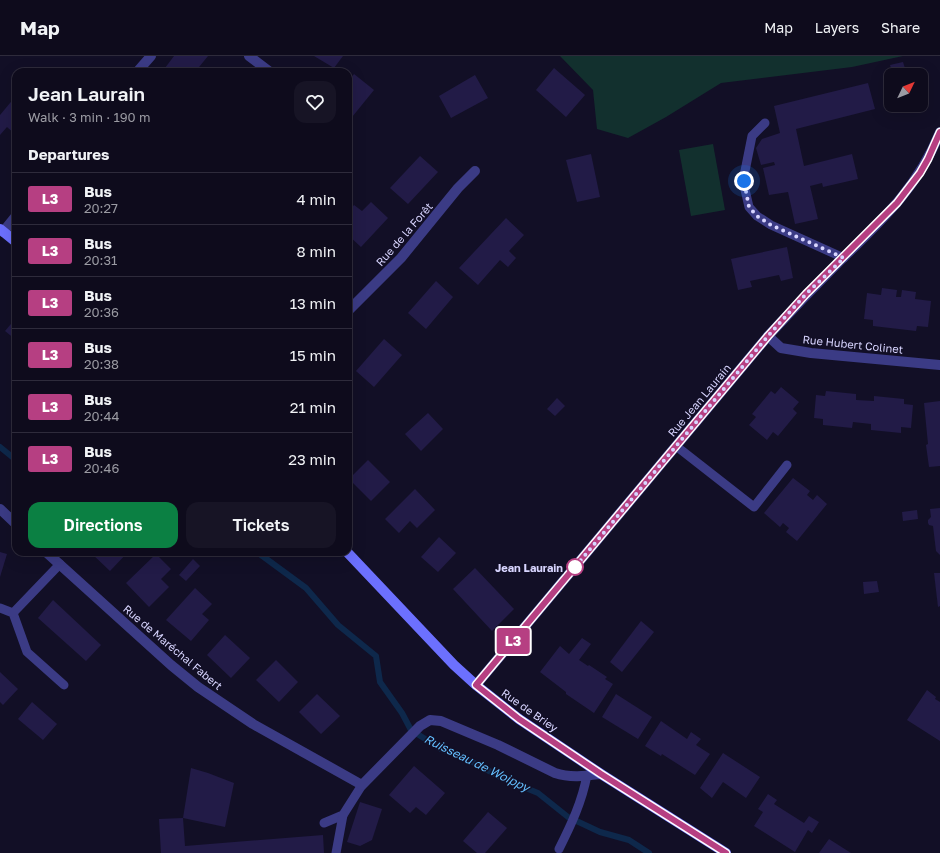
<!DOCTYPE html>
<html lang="en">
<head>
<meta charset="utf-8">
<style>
  :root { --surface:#0e0b1c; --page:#171425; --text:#f1f3f6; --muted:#9b9ba3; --line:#2e2b3b; --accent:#0b8043 }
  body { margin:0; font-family:"Golos Text",sans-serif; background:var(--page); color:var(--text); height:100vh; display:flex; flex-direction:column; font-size:15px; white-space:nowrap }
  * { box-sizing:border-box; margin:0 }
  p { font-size:13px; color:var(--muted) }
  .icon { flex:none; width:22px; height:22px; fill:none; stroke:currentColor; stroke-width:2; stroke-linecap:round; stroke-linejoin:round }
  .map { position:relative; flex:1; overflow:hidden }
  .drawer { position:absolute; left:12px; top:12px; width:340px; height:488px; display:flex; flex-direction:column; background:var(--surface); border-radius:12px; box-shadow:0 4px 16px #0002,0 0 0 1px var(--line) }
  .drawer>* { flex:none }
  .badge { padding:0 8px; border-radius:3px; font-size:14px; line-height:26px }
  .needle { width:26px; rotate:47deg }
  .controls { position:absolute; left:884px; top:12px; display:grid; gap:8px }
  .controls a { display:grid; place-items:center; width:44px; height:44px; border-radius:8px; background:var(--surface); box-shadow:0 4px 16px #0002,0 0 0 1px var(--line); font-size:20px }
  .you { position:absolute; width:20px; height:20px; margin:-10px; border:3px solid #fff; border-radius:50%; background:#1a73e8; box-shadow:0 0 0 6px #1a73e833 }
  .map>.badge { position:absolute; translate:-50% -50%; box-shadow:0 0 0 2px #fff }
  h2 { padding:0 16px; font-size:15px; line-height:36px }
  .round { display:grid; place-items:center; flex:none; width:42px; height:42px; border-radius:12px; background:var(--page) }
  .head { display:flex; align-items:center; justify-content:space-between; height:68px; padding:0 16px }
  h1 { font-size:19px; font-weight:600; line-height:30px }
  .primary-button { display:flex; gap:8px; margin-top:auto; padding:8px 16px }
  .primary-button a { flex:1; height:46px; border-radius:12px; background:var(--accent); color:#fff; font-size:16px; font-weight:600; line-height:46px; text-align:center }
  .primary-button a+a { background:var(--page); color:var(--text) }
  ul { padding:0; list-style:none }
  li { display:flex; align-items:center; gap:12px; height:52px; padding:0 16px; border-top:1px solid var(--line) }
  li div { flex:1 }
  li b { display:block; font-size:15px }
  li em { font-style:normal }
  li .badge { min-width:44px; font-weight:700; text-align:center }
  header { display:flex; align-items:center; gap:24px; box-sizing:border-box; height:56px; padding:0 20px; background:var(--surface); border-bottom:1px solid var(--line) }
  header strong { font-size:19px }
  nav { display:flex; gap:22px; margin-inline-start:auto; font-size:14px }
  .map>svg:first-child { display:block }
  .green { fill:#12302e }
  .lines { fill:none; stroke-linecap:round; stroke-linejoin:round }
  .stream { stroke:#0e284b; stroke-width:6 }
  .building { fill:#221b47 }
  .lane { stroke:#3b3b85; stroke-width:9 }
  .street { stroke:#3b3b85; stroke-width:10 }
  .secondary { stroke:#6c70fe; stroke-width:10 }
  .line-casing { stroke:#fff; stroke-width:9 }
  .line { stroke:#b63f82; stroke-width:6 }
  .walk { stroke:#d8d5ff; stroke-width:4; stroke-dasharray:0 7.2 }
  .stop-dot { fill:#fff; stroke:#b63f82; stroke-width:2 }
  .labels { text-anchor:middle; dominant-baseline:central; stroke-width:3; stroke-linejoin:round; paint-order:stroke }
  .street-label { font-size:11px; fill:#d8d5ff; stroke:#120f26 }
  .stop-label { font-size:11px; font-weight:bold; fill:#d8d5ff; stroke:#120f26; text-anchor:end }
  .water-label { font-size:12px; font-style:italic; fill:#63befe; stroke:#120f26 }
</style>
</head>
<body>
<header>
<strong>Map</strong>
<nav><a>Map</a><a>Layers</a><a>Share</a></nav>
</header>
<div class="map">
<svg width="940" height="797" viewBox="0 0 940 797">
  <rect width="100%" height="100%" fill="#120f26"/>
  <g class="green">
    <polygon points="560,0 903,0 852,11 721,27 666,61 628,82 597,73 593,34"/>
    <polygon points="713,88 725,154 691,160 679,94"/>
  </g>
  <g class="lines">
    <g class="stream">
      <polyline points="0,391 16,404"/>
      <polyline points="257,496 306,532 338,569 376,600 380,626 402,657 411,674 441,693 465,702 504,723 538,737 568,761 600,776 629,784 649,797"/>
    </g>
  </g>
  <g class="building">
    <polygon points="174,0 208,0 195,16 162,16"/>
    <polygon points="314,0 343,0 334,12"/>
    <polygon points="903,6 907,19 893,19 890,9"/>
    <polygon points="554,12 585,39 566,61 536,34"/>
    <polygon points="354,18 374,34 348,66 348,26"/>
    <polygon points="475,19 488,42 451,62 439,40"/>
    <polygon points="868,27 875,53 796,73 804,110 852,98 858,123 823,131 822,127 810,130 818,163 795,168 788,136 769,139 763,112 775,109 774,106 761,109 756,92 762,83 780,77 774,50"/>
    <polygon points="15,41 16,79 7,71 0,79 0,59"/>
    <polygon points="901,49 918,49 919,52 903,57"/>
    <polygon points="591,98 600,141 577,146 566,104"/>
    <polygon points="420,100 438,116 408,148 390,132"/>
    <polygon points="371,146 388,162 361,191 348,179 348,156 354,149 362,155"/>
    <polygon points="506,162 524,179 509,195 516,202 508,211 500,204 478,229 459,212"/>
    <polygon points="787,191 793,222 781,225 779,219 750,225 752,231 738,234 731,203"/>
    <polygon points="436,225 453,241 426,273 408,257"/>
    <polygon points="882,232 897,234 896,241 901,241 902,234 916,236 915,243 931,245 928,271 917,270 916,275 873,270 873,264 864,263 867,237 881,239"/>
    <polygon points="16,262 16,284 5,275"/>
    <polygon points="384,283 402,299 374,331 356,315"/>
    <polygon points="781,331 799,346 793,353 797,357 778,380 773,376 767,384 749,369 756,361 752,358 771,335 775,338"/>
    <polygon points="826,335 856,338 856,344 874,345 874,340 904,343 904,348 913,349 911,372 901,371 901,377 871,374 871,368 853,366 852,372 823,369 823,363 814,362 816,339 825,340"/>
    <polygon points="557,342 565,350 555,360 547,353"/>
    <polygon points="940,345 940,410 929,411 926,389 928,388 924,347"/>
    <polygon points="428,357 443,373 421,395 405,378"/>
    <polygon points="368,404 390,426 371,445 349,423"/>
    <polygon points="793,422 810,435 807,439 813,444 817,439 827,448 797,485 786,476 789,472 783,467 780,471 764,457"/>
    <polygon points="415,433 435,454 417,472 410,465 399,477 385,463"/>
    <polygon points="940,452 940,499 936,495 933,470 929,469 928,467 928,464 931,461 930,453"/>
    <polygon points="917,454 918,463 903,465 902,456"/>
    <polygon points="439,481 456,497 438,516 421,501"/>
    <polygon points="0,496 7,498 0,521"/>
    <polygon points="90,496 128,496 110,515"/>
    <polygon points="156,498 171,513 161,523 169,531 149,551 126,527"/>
    <polygon points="193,503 200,510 186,525 179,519"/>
    <polygon points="475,512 514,553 492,575 453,533"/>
    <polygon points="934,517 940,517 940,550 938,551"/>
    <polygon points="877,525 879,536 864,538 863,526"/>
    <polygon points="195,532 212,548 202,558 209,564 191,585 166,564"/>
    <polygon points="53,544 101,589 86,605 38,562"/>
    <polygon points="641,565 654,576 622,616 610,606"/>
    <polygon points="225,579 250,602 231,622 207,599"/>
    <polygon points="582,582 591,588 579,604 588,610 589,609 607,621 605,623 613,628 594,657 566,638 566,636 540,616 560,590 569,598"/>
    <polygon points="276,604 298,626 279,646 256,624"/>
    <polygon points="0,616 18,633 3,649 0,646"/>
    <polygon points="927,634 936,641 935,643 940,646 940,685 907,664"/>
    <polygon points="317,638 340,660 321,678 299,656"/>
    <polygon points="616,638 652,661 638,683 602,661"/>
    <polygon points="32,646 57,668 43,684 18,663"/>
    <polygon points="661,665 687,683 691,676 701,683 696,689 710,698 695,719 662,698 661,700 645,690"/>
    <polygon points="723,697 760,721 746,742 723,726 712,742 700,732"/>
    <polygon points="414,710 445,737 426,759 416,751 410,757 389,739"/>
    <polygon points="191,712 208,717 234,727 225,771 183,762"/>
    <polygon points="768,738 777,744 774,748 804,767 809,760 819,766 812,777 808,774 795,796 754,770 763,756 758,753"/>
    <polygon points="360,746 382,753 372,784 360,790 347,786"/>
    <polygon points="488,756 507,772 485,797 477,797 463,785"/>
    <polygon points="183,762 185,790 323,779 324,797 161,797 159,763"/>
    <polygon points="829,783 851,797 819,797"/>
  </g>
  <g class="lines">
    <g class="lane">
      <polyline points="765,67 752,80 743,125 749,151 757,160 771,169 844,202"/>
      <polyline points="676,390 754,451 787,409"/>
      <polyline points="0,552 13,557 27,596 64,629"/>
      <polyline points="13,557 60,508"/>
      <polyline points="324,767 343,759 362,729"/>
      <path d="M559,793C571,769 582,746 587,719"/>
      <polyline points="336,797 343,759"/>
    </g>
    <g class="street">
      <polyline points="249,0 270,16"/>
      <polyline points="137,16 151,0"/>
      <polyline points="3,176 16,160"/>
      <polyline points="348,255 401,202 458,132 475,115"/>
      <polyline points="768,280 781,292 811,297 940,309"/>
      <polyline points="0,453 16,468"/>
      <path d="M46,496L171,609L198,631L253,668L362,729L420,670L430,664L441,665L498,689L555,717C570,722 585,720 601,718"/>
      <path d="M476,629L768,280C791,255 814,231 838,207C881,165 917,133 940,76"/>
    </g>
    <g class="secondary">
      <polyline points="0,173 16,186"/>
      <polyline points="347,496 454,609 476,629 519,663 601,718 726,797"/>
    </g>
  </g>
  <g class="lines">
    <g class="line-casing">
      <polyline id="line" points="726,797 601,718 519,663 476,629 768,280 806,238 897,147 920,117 928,103 940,76"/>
    </g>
    <use href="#line" class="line"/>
    <polyline class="walk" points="575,511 571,516 768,280 806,238 844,202 771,169 757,160 749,151 744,125"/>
  </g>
  <circle class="stop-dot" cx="575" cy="511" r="8"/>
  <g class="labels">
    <g class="street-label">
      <text transform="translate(404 178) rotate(-49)">Rue de la Forêt</text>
      <text transform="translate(853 288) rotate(6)">Rue Hubert Colinet</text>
      <text transform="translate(699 344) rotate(-50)">Rue Jean Laurain</text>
      <text transform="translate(173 591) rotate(40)">Rue de Maréchal Fabert</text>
      <text transform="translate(530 654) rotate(35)">Rue de Briey</text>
    </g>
    <g class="stop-label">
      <text x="563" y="511">Jean Laurain</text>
    </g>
    <g class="water-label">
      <text transform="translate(477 707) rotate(26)">Ruisseau de Woippy</text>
    </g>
  </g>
</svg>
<div class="controls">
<a><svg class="needle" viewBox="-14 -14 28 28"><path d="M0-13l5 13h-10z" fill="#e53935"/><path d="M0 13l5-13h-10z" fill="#9b9ba3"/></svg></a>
</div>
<div class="you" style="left:744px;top:125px"></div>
<b class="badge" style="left:513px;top:585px;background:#b63f82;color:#fff">L3</b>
<section class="drawer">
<div class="head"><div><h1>Jean Laurain</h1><p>Walk · 3 min · 190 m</p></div><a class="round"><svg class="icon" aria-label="heart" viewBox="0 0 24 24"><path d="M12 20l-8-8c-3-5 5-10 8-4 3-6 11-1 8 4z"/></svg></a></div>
<h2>Departures</h2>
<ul>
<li><span class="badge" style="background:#b63f82;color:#fff">L3</span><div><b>Bus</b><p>20:27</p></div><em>4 min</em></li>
<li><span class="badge" style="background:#b63f82;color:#fff">L3</span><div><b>Bus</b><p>20:31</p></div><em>8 min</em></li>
<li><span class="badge" style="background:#b63f82;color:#fff">L3</span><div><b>Bus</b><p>20:36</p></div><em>13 min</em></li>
<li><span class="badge" style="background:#b63f82;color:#fff">L3</span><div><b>Bus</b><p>20:38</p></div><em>15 min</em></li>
<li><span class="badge" style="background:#b63f82;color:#fff">L3</span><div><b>Bus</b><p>20:44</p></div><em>21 min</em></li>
<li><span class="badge" style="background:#b63f82;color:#fff">L3</span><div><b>Bus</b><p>20:46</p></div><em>23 min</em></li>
</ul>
<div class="primary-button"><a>Directions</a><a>Tickets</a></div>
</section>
</div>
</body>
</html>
